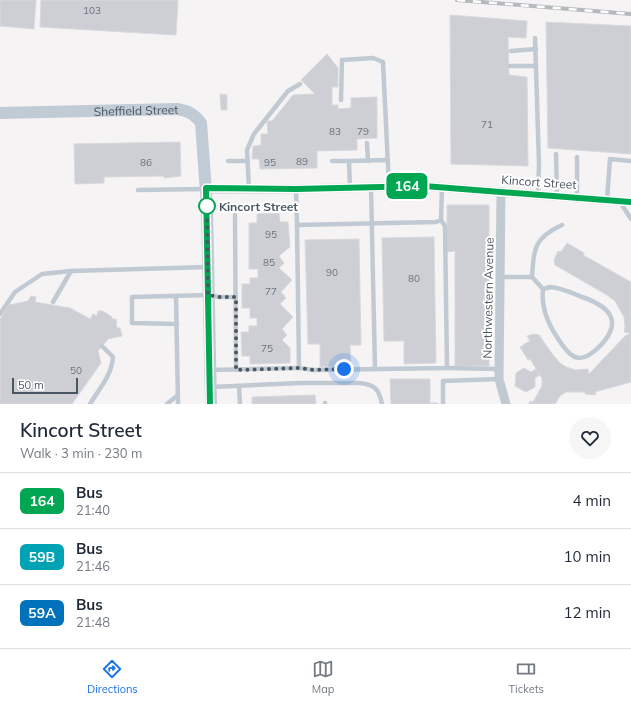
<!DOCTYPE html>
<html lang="en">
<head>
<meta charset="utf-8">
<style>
  :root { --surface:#fff; --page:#f6f6f7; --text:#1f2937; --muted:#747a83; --line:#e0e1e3; --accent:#1a73e8 }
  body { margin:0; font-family:Mulish,sans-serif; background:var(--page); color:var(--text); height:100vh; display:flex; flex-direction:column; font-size:15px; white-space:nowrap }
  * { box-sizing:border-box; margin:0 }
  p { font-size:13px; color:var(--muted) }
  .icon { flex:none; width:22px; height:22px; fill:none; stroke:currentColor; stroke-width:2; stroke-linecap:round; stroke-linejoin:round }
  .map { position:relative; height:404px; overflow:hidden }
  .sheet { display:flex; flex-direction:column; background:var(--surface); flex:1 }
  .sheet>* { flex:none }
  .badge { padding:0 8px; border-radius:6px; font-size:14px; line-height:26px }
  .scale { position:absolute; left:12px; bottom:10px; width:66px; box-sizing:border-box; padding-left:4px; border:2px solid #4a5661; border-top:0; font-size:11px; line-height:14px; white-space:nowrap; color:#4a5661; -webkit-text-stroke:3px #fff; paint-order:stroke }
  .you { position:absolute; width:20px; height:20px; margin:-10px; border:3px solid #fff; border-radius:50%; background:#1a73e8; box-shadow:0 0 0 6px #1a73e833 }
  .map>.badge { position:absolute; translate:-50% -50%; box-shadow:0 0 0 2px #fff }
  .round { display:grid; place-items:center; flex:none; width:42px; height:42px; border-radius:21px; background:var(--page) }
  .headline { display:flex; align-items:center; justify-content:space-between; height:68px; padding:0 20px }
  h1 { font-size:19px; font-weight:600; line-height:30px }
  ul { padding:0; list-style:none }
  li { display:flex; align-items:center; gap:12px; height:56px; padding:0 20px; border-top:1px solid var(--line) }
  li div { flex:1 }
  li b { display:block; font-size:15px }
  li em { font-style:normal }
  li .badge { min-width:44px; font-weight:700; text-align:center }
  .tab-bar { display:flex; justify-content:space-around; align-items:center; height:56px; border-top:1px solid var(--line); background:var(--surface); font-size:11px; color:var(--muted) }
  .tab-bar a { display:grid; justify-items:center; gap:2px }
  .tab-bar .active { color:var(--accent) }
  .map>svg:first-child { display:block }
  .building { fill:#cdcfd5; stroke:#d7d9de }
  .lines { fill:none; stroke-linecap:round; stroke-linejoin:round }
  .lane { stroke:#c1cad2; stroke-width:4.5 }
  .street { stroke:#c1cad2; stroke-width:9 }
  .secondary { stroke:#c1cbd6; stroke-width:12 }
  .rail-casing { stroke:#b5b8bd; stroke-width:4 }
  .rail { stroke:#fff; stroke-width:2.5; stroke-dasharray:8; stroke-linecap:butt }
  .line-casing { stroke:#fff; stroke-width:9 }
  .line { stroke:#00a651; stroke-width:6 }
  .walk { stroke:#4a5661; stroke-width:4; stroke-dasharray:0 7.2 }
  .stop-dot { fill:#fff; stroke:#00a651; stroke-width:2 }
  .labels { text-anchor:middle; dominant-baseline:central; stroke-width:4; stroke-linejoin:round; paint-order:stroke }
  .number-label { font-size:10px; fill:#6b747e }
  .street-label { font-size:12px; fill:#4a5661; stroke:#fff }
  .stop-label { font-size:12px; font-weight:bold; fill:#4a5661; stroke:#fff; text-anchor:start }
</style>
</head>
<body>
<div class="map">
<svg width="631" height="404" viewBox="0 0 631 404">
  <rect width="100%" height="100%" fill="#f5f3f3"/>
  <g class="building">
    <polygon points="0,0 36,0 34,29 0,26"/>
    <polygon points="41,0 178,0 176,35 40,27"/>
    <polygon points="450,15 527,21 526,38 508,37 509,75 527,77 528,166 451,164"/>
    <polygon points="546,22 631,26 631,154 548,148"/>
    <polygon points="327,54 338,68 338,87 332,87 332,105 338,105 338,109 351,108 351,98 377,97 377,138 357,139 357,150 317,151 317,168 260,169 259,159 252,159 253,146 261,145 261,134 268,134 267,121 272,121 293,95 315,94 301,80"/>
    <polygon points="220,94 227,95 227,110 221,110"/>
    <polygon points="180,142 181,176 164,178 164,176 104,177 104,183 75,184 74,144"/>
    <polygon points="447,205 489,205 489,366 455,366 455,251 447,252"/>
    <polygon points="279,213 280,222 288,222 290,247 279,256 284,263 279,268 292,280 281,292 286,298 280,304 293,317 282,329 287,335 282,340 290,348 290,363 250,364 250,356 242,356 241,332 249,332 249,326 257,326 257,318 250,318 250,308 242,308 242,284 250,284 250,278 258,278 258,269 249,269 249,223 257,223 257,214"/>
    <polygon points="434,237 436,363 404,364 404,341 384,341 382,238"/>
    <polygon points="359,239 361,345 350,345 351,366 320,367 320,344 308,344 305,240"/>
    <polygon points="567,243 584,253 583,255 631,282 631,382 595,392 596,395 585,394 585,392 566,392 560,396 555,404 529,404 530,401 533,402 542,386 542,378 530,359 528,360 520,347 530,341 527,336 533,334 539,335 553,355 560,363 566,367 576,370 588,369 589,374 626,335 629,335 629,333 624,332 625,327 624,317 615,301 607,295 555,265 554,260 558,251 561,252"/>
    <polygon points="31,296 36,297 35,302 70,308 90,319 93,314 97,316 98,311 103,311 112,317 112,319 116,319 117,328 120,328 122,336 108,339 98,351 101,363 72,404 0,404 0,319 9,305 28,301"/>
    <polygon points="524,368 531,372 536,369 540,375 535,378 535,387 526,392 515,386 516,373"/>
    <polygon points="390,379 430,379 430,403 438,403 438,404 391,404"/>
    <polygon points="315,395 316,404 252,404 252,397"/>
  </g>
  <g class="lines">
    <g class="lane">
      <polyline points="535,38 539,164 538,194"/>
      <polyline points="511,51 536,49"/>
      <polyline points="510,66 536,66"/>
      <polyline points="341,100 342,60 373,58 383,62 389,187"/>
      <polyline points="367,143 368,161"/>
      <polyline points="556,154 557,196"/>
      <polyline points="228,161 248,161"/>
      <polyline points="332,161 349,161"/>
      <polyline points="371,187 375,369"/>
      <polyline points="350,188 349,161 387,160"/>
      <polyline points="249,189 247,150 254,134 288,91 300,84"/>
      <polyline points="296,189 297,225 436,222 441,220 442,187"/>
      <polyline points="138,190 204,189"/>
      <polyline points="577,197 577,157"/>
      <polyline points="607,200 610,159 631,161"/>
      <polyline points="620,202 631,219"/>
      <polyline points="235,215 236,370"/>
      <polyline points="297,225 299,368 314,370 447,368 445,226 441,220"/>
      <polyline points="500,277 532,277 543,289"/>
      <path d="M532,277C534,248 534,238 562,225"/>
      <path d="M550,287C562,288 572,293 582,297C608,306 624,320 601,345C581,366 571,360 557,337C547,322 541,306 543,289Z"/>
      <polyline points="176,296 178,404"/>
      <polyline points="53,302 71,271"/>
      <polyline points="0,314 15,292 42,274 71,271 208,267"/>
      <polyline points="177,324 132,323 132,297 208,295 219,297 236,297"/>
      <polyline points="447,368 499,369"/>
      <polyline points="211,370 299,368"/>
      <polyline points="239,386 240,404"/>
      <path d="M212,387L300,383H360C375,385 379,389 382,404"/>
      <polyline points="325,403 325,404"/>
      <path d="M90,404C99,389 112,375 113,357L102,346"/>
      <polyline points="167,404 178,395"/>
      <polyline points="443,404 443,381 499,379"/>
    </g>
    <g class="street">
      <polyline points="206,189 296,189 424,186 631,202"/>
      <polyline points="501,192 499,379 506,404"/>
    </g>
    <path class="secondary" id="s1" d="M0,113L177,109C189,111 194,114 201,123L207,206L211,404"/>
    <g class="rail-casing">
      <polyline id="rail" points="457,0 631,14"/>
    </g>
    <use href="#rail" class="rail"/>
  </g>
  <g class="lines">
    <g class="line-casing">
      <polyline id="line" points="210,404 206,188 296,189 424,186 631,202"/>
    </g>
    <use href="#line" class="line"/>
    <polyline class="walk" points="207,206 208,295 219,297 236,297 236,370 300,368 314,370 344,369"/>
  </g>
  <circle class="stop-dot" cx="207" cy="206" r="8"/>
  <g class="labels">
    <g class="number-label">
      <text x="92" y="10">103</text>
      <text x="487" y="124">71</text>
      <text x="335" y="131">83</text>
      <text x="363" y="131">79</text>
      <text x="302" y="161">89</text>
      <text x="146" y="162">86</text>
      <text x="270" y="162">95</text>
      <text x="271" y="234">95</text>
      <text x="269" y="262">85</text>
      <text x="332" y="272">90</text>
      <text x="414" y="278">80</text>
      <text x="271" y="291">77</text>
      <text x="267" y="348">75</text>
      <text x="76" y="370">50</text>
    </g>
    <g class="street-label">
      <text stroke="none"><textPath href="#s1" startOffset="136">Sheffield Street</textPath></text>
      <text transform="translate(539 182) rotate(4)">Kincort Street</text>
      <text transform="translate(488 298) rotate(-89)">Northwestern Avenue</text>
    </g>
    <g class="stop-label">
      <text x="219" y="206">Kincort Street</text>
    </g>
  </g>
</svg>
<div class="scale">50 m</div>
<div class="you" style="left:344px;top:369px"></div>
<b class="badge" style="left:407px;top:186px;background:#00a651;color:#fff">164</b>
</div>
<section class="sheet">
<div class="headline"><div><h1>Kincort Street</h1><p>Walk · 3 min · 230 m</p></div><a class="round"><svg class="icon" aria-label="heart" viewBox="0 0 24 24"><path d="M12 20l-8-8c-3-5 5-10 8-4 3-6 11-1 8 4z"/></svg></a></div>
<ul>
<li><span class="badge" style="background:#00a651;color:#fff">164</span><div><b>Bus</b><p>21:40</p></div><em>4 min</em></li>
<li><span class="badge" style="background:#00a3b4;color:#fff">59B</span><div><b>Bus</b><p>21:46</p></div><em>10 min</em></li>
<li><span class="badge" style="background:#0072bc;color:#fff">59A</span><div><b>Bus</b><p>21:48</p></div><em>12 min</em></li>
</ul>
</section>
<nav class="tab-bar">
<a class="active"><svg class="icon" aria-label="directions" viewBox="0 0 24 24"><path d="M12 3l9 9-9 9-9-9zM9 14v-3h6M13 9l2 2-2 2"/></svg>Directions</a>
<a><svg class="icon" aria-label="map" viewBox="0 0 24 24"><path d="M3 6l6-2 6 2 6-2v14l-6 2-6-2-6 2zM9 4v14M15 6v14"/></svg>Map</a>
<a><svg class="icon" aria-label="tickets" viewBox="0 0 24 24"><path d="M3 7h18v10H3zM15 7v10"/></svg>Tickets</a>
</nav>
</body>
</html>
